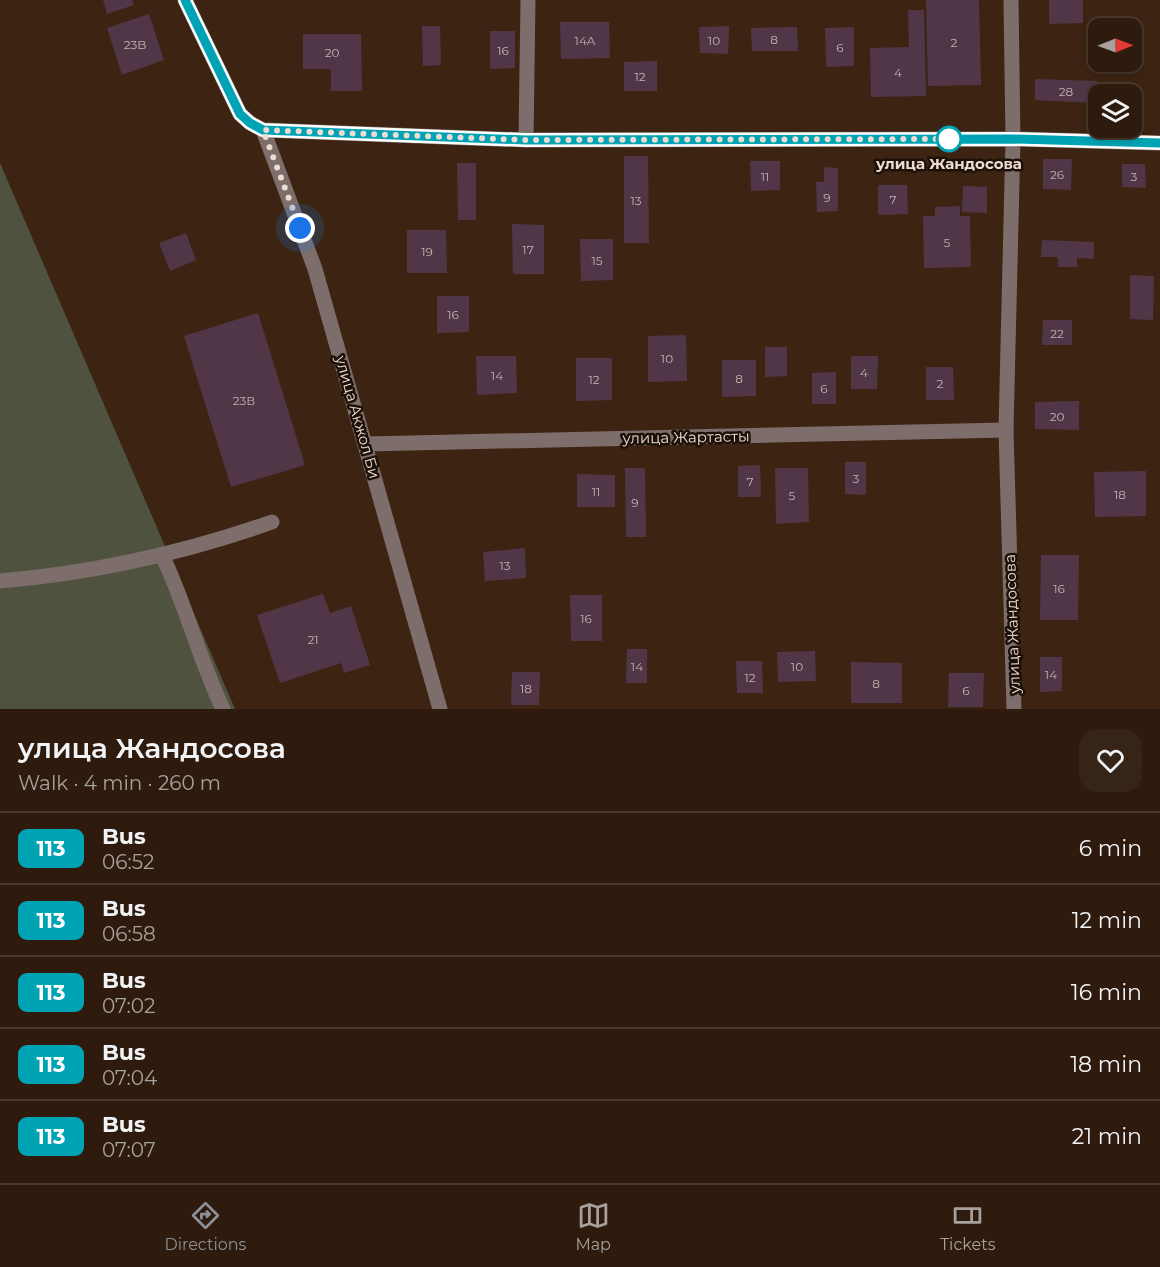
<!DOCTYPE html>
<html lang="en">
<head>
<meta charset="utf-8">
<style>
  :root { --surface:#2e1b0e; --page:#362417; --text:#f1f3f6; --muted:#a7a19e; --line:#49392e; --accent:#8c9099 }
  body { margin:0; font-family:Montserrat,sans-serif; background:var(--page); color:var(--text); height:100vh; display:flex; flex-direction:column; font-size:22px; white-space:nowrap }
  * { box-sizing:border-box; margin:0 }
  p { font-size:20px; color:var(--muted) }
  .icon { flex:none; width:33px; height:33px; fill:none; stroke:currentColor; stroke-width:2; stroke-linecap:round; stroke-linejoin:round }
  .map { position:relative; height:709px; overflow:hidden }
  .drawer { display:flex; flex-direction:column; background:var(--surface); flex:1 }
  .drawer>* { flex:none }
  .badge { padding:0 12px; border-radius:9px; font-size:21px; line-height:39px }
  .needle { width:39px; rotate:89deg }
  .buttons { position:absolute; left:1088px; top:18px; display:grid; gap:12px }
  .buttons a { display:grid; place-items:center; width:54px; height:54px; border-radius:12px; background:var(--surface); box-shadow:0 3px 9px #0003,0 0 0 2px var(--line); font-size:30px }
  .you { position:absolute; width:30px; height:30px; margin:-15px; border:4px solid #fff; border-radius:50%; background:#1a73e8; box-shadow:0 0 0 9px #1a73e833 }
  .map>.badge { position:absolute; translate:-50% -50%; box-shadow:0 0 0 3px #fff }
  .round { display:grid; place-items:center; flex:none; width:63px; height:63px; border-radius:18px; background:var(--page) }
  .summary { display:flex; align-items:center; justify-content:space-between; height:102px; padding:0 18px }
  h1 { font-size:28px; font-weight:600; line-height:45px }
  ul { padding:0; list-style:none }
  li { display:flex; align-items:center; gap:18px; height:72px; padding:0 18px; border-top:2px solid var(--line) }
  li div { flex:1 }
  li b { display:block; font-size:22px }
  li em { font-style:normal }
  li .badge { min-width:66px; font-weight:700; text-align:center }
  .tabs { display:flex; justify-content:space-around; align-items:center; height:84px; border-top:2px solid var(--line); background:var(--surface); font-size:16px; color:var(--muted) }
  .tabs a { display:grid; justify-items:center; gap:3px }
  .tabs .on { color:var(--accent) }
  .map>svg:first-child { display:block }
  .green { fill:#4e523e }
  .building { fill:#513648 }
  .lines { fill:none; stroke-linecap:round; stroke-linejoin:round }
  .minor { stroke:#7e6e6b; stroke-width:15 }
  .line-casing { stroke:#fff; stroke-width:14 }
  .line { stroke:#00a3b4; stroke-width:9 }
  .walk { stroke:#eddcd1; stroke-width:6; stroke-dasharray:0 10.8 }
  .stop-dot { fill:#fff; stroke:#00a3b4; stroke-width:3 }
  .labels { text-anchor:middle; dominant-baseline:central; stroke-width:5; stroke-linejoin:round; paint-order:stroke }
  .number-label { font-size:12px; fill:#c6b2af }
  .stop-label { font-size:15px; font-weight:bold; fill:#eddcd1; stroke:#1c1109 }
  .street-label { font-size:15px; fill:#eddcd1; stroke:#1c1109 }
</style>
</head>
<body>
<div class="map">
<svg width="1160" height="709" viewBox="0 0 1160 709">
  <rect width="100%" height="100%" fill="#3d2412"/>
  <polygon class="green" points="0,163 235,709 0,709"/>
  <g class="building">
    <polygon points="103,0 132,0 134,5 107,14"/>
    <polygon points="926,0 979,0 981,85 928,86"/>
    <polygon points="1049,0 1083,0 1083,23 1049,24"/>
    <polygon points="908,10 924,10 926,96 871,97 870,48 909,47"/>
    <polygon points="149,14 164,60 122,75 107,28"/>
    <polygon points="560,22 609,22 610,58 561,59"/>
    <polygon points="422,26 440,26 441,65 423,66"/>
    <polygon points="729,26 728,54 700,53 699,27"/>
    <polygon points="797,27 798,51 752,51 751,28"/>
    <polygon points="854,27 854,66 826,67 825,28"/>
    <polygon points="490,31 515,31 515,68 490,69"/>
    <polygon points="303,34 361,34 362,91 331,91 331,69 303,69"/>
    <polygon points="657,61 657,91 624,91 624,62"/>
    <polygon points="1035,79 1097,81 1096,103 1035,100"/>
    <polygon points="624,156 648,156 649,243 624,243"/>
    <polygon points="1043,159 1072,159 1071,190 1043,189"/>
    <polygon points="750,161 780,161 780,190 751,191"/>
    <polygon points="457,163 476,163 476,220 458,220"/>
    <polygon points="1122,164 1145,164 1146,188 1122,187"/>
    <polygon points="824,167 838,168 838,211 817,212 816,182 824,182"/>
    <polygon points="878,185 907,185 908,214 878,215"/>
    <polygon points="963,186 987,187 987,213 962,212"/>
    <polygon points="960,206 960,216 970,216 971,267 924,268 923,216 935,216 935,207"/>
    <polygon points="512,224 544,225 544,274 513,274"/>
    <polygon points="407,230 446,230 447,273 407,273"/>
    <polygon points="186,233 196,260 170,271 159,243"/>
    <polygon points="580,239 613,239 613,280 581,281"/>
    <polygon points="1042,240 1094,242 1094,259 1077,258 1077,267 1058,267 1058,257 1041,257"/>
    <polygon points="1130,275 1154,276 1153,320 1130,319"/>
    <polygon points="437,296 469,296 469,332 437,333"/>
    <polygon points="258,313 305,465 231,487 184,336"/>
    <polygon points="1043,320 1072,320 1072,345 1042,345"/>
    <polygon points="686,335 687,381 648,382 648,336"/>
    <polygon points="765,347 787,347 787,376 765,377"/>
    <polygon points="476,356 516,356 517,393 477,395"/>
    <polygon points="851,356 878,356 877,389 851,389"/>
    <polygon points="576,358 612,358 612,400 576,401"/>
    <polygon points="722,360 756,360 756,396 722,397"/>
    <polygon points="926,367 953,367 954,400 926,400"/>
    <polygon points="836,372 836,404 812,404 812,373"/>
    <polygon points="1079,401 1079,430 1035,429 1035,402"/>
    <polygon points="845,462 866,462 866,495 845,494"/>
    <polygon points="760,465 761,497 738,497 738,466"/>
    <polygon points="625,468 645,468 646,537 626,537"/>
    <polygon points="775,468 808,468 809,522 776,524"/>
    <polygon points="1146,471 1146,516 1095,517 1094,472"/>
    <polygon points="577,474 615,475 615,507 577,507"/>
    <polygon points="525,548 526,578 485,581 483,552"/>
    <polygon points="1041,555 1079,555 1078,620 1040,620"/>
    <polygon points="323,594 330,613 351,606 370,665 344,673 341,663 280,683 257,615"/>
    <polygon points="570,595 602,595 602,641 571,641"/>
    <polygon points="627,649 647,649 647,683 626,683"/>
    <polygon points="815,651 816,681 778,682 777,652"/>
    <polygon points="1040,657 1062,657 1062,691 1040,692"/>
    <polygon points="736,661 762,661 763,693 737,693"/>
    <polygon points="851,662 902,663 902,703 851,703"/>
    <polygon points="512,672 540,672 539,705 511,705"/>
    <polygon points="949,673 984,673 983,707 948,707"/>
  </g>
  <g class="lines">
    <g class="minor">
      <polyline points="185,0 240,114 250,123 263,130 526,140 1013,139 1160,143"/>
      <polyline points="1011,0 1013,139 1006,430 1014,709"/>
      <polyline points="263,130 315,269 440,709"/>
      <polyline points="526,140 528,0"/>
      <polyline points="366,444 1006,430"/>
      <path d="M162,555C186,605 199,659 223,709"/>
      <path d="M0,581C93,573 184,553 272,522"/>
    </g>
  </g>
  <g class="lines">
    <g class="line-casing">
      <polyline id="line" points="185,0 240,114 250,123 263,130 526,140 1013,139 1160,143"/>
    </g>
    <use href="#line" class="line"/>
    <polyline class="walk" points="300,228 263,130 526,140 949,139"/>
  </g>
  <circle class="stop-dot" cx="949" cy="139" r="12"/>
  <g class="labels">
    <g class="number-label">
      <text x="774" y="39">8</text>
      <text x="585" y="40">14A</text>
      <text x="714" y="40">10</text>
      <text x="954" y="42">2</text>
      <text x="135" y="44">23B</text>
      <text x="840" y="47">6</text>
      <text x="503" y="50">16</text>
      <text x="332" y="52">20</text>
      <text x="898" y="72">4</text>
      <text x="640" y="76">12</text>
      <text x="1066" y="91">28</text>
      <text x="1057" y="174">26</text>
      <text x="765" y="176">11</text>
      <text x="1134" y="176">3</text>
      <text x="827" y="197">9</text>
      <text x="893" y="199">7</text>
      <text x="636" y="200">13</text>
      <text x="947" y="242">5</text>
      <text x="528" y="249">17</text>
      <text x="427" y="251">19</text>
      <text x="597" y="260">15</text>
      <text x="453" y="314">16</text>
      <text x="1057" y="333">22</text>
      <text x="667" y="358">10</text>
      <text x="864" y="372">4</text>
      <text x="497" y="375">14</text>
      <text x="739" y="378">8</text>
      <text x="594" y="379">12</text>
      <text x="940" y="383">2</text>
      <text x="824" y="388">6</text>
      <text x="244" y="400">23В</text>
      <text x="1057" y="416">20</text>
      <text x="856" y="478">3</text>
      <text x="750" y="481">7</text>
      <text x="596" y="491">11</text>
      <text x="1120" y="494">18</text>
      <text x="792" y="495">5</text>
      <text x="635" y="502">9</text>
      <text x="505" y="565">13</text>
      <text x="1059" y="588">16</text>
      <text x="586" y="618">16</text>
      <text x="313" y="639">21</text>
      <text x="637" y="666">14</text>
      <text x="797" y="666">10</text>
      <text x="1051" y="674">14</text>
      <text x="750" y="677">12</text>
      <text x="876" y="683">8</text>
      <text x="526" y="688">18</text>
      <text x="966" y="690">6</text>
    </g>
    <g class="stop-label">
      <text x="949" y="163">улица Жандосова</text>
    </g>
    <g class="street-label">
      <text transform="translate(358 417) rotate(74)">улица Акжол Би</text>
      <text transform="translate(686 437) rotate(-1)">улица Жартасты</text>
      <text transform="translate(1012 624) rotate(-92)">улица Жандосова</text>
    </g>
  </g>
</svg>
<div class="buttons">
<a><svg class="needle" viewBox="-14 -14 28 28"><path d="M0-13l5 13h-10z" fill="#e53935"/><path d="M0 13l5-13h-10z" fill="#a7a19e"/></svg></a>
<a><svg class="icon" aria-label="layers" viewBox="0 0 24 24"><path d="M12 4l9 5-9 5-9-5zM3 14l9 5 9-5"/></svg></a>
</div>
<div class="you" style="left:300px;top:228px"></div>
</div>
<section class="drawer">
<div class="summary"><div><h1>улица Жандосова</h1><p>Walk · 4 min · 260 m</p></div><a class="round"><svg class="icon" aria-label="heart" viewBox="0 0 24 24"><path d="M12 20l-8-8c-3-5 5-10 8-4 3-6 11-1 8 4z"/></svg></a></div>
<ul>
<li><span class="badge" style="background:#00a3b4;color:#fff">113</span><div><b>Bus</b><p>06:52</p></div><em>6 min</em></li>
<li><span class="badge" style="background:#00a3b4;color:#fff">113</span><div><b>Bus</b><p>06:58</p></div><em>12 min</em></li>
<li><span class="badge" style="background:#00a3b4;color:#fff">113</span><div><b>Bus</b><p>07:02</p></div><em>16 min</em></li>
<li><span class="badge" style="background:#00a3b4;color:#fff">113</span><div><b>Bus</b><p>07:04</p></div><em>18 min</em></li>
<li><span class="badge" style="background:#00a3b4;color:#fff">113</span><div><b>Bus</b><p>07:07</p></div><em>21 min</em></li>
</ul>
</section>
<nav class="tabs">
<a class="on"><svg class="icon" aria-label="directions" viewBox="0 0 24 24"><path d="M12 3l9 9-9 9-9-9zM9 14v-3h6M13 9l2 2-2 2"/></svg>Directions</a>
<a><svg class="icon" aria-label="map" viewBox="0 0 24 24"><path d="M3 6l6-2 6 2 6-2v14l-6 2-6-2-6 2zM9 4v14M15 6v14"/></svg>Map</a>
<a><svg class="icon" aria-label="tickets" viewBox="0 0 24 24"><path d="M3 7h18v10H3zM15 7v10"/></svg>Tickets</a>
</nav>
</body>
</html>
